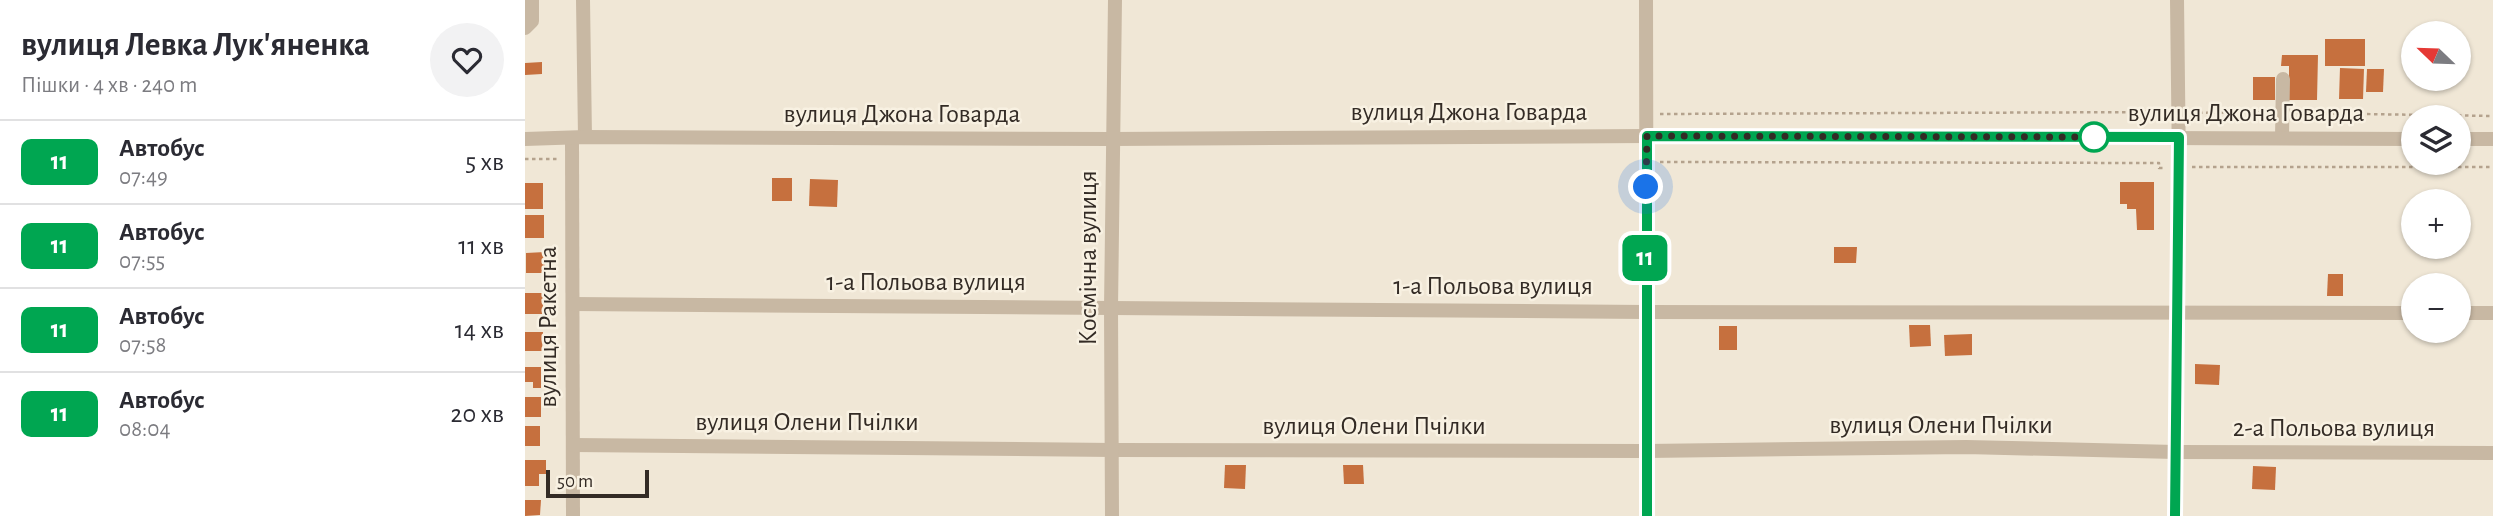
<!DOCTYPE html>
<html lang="uk">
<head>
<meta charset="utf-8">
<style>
  :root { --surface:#fff; --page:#f2f2f3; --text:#2b2b33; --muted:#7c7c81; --line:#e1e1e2 }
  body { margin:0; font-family:"Alegreya Sans",sans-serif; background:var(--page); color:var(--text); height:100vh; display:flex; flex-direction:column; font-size:26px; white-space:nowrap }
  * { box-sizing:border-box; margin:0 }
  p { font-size:23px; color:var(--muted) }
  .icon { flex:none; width:38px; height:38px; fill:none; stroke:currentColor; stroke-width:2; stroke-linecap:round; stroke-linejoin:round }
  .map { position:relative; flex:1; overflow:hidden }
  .details { display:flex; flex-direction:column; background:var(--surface); width:525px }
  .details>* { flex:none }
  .badge { padding:0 14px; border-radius:10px; font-size:24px; line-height:46px }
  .needle { width:46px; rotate:293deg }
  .fabs { position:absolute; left:1876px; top:21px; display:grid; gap:14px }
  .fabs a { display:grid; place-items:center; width:70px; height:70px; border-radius:50%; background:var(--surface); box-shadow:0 2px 5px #0004; font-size:35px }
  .scale { position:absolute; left:21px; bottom:18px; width:103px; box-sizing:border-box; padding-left:7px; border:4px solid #332b25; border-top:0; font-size:19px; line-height:24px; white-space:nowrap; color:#332b25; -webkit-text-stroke:5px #f8f1e2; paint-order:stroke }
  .you { position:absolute; width:35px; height:35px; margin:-18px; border:5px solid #fff; border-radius:50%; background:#1a73e8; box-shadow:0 0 0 10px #1a73e833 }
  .map>.badge { position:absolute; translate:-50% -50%; box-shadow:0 0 0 4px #fff }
  .round { display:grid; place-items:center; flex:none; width:74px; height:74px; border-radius:37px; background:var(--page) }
  .head { display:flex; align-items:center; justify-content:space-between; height:119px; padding:0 21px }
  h1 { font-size:33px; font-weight:600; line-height:52px }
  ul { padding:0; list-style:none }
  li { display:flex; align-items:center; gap:21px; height:84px; padding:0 21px; border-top:2px solid var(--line) }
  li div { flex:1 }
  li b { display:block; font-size:26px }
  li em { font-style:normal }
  li .badge { min-width:77px; font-weight:700; text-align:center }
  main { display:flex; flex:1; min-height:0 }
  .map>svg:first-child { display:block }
  .building { fill:#c6703e }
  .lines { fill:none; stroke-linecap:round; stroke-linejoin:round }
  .path { stroke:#b4a28d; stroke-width:2.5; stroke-dasharray:3.5 3.5; stroke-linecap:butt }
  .minor { stroke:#c8b8a3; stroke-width:14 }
  .line-casing { stroke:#fff; stroke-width:16 }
  .line { stroke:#00a651; stroke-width:10 }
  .walk { stroke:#332b25; stroke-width:7; stroke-dasharray:0 12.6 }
  .stop-dot { fill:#fff; stroke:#00a651; stroke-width:3.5 }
  .labels { text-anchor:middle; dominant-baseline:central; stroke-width:5; stroke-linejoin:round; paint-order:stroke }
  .street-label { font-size:26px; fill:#332b25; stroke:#f8f1e2 }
</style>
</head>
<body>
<main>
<section class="details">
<div class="head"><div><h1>вулиця Левка Лук'яненка</h1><p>Пішки · 4 хв · 240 m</p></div><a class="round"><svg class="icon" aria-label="heart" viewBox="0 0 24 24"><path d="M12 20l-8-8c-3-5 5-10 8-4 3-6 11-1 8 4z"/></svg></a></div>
<ul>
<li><span class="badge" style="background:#00a651;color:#fff">11</span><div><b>Автобус</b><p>07:49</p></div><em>5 хв</em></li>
<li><span class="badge" style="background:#00a651;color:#fff">11</span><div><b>Автобус</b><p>07:55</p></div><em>11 хв</em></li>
<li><span class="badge" style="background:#00a651;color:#fff">11</span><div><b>Автобус</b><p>07:58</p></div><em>14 хв</em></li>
<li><span class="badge" style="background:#00a651;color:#fff">11</span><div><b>Автобус</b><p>08:04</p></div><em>20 хв</em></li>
</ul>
</section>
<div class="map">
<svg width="1968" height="516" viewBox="0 0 1968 516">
  <rect width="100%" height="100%" fill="#f0e7d6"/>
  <g class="building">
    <rect x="1800" y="39" width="40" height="27"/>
    <polygon points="1757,55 1793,55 1792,100 1764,100 1764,66 1756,66"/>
    <polygon points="17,62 17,74 0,75 0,63"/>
    <polygon points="1815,68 1839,69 1838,99 1814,99"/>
    <polygon points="1842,69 1859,69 1858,92 1841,92"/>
    <rect x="1728" y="77" width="22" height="23"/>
    <rect x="247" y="178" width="20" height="23"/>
    <polygon points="285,179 313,180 312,207 284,206"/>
    <polygon points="1595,182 1629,182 1629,230 1612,230 1611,209 1602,209 1602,204 1595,204"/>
    <rect x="0" y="183" width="18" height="26"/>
    <rect x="0" y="215" width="19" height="23"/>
    <polygon points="1309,247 1332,247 1331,263 1309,263"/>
    <polygon points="20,252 20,273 1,273 1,253"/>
    <polygon points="1803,274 1818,274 1818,296 1802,296"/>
    <rect x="0" y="293" width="18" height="21"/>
    <polygon points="1384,325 1405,325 1406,346 1385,347"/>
    <rect x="1194" y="326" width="18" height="24"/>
    <polygon points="0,332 18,332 17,351 0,351"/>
    <polygon points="1447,334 1447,355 1420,356 1419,335"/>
    <polygon points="1670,364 1695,365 1694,385 1670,384"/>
    <polygon points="0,367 16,367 16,388 8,388 8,382 0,382"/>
    <rect x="0" y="397" width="16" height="20"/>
    <rect x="0" y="426" width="15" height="20"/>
    <polygon points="0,460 21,460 21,474 14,474 14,486 0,486"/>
    <polygon points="700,465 721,465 720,489 699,488"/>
    <polygon points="818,465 838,465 839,484 819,484"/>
    <polygon points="1728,466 1751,467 1750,490 1727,489"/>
    <polygon points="0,500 16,500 15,515 0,516"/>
  </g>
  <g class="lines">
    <g class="path">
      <polyline points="1633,112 1633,125"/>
      <polyline points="1667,113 1744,112"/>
      <polyline points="1772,113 1968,116"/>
      <polyline points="1135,114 1639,112"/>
      <polyline points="0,159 35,159"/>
      <polyline points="1135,162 1634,163 1634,168 1639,168"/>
      <polyline points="1667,167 1968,167"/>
    </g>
    <g class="minor">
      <polyline points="58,0 60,137"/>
      <polyline points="1121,0 1122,516"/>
      <polyline points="0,28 7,21 7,0"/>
      <polyline points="1757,137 1758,79"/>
      <polyline points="47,138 48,516"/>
      <polyline points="0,139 60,137 588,139 1122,136 1888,139"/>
      <polyline points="1934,139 1968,139"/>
      <polyline points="48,304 1120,312 1888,313"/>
      <polyline points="1934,313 1968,313"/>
      <polyline points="48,445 588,450 1122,451 1441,447 1650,452 1968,453"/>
      <polyline points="587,516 586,308 590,0"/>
      <polyline points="1650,516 1654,167 1652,0"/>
    </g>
  </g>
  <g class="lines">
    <g class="line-casing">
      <polyline id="line" points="1122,516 1122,136 1654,137 1650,516"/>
    </g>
    <use href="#line" class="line"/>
    <polyline class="walk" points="1121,187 1122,136 1569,137"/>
  </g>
  <circle class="stop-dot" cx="1569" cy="137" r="14"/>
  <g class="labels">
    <g class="street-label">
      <text x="944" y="112">вулиця Джона Говарда</text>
      <text x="1721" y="113">вулиця Джона Говарда</text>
      <text x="377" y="114">вулиця Джона Говарда</text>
      <text transform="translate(563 258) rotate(-90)">Космічна вулиця</text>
      <text x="401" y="282">1-а Польова вулиця</text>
      <text x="968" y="286">1-а Польова вулиця</text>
      <text transform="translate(23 327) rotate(-90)">вулиця Ракетна</text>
      <text x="282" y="422">вулиця Олени Пчілки</text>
      <text x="1416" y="425">вулиця Олени Пчілки</text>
      <text x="849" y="426">вулиця Олени Пчілки</text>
      <text x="1809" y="428">2-а Польова вулиця</text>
    </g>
  </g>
</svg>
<div class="fabs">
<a><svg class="needle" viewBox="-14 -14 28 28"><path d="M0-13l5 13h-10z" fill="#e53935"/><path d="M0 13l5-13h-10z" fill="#7c7c81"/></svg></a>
<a><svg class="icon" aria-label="layers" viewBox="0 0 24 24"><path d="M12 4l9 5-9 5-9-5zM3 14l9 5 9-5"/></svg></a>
<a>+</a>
<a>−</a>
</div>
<div class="scale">50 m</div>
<div class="you" style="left:1121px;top:187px"></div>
<b class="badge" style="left:1120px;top:258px;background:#00a651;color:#fff">11</b>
</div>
</main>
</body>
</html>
